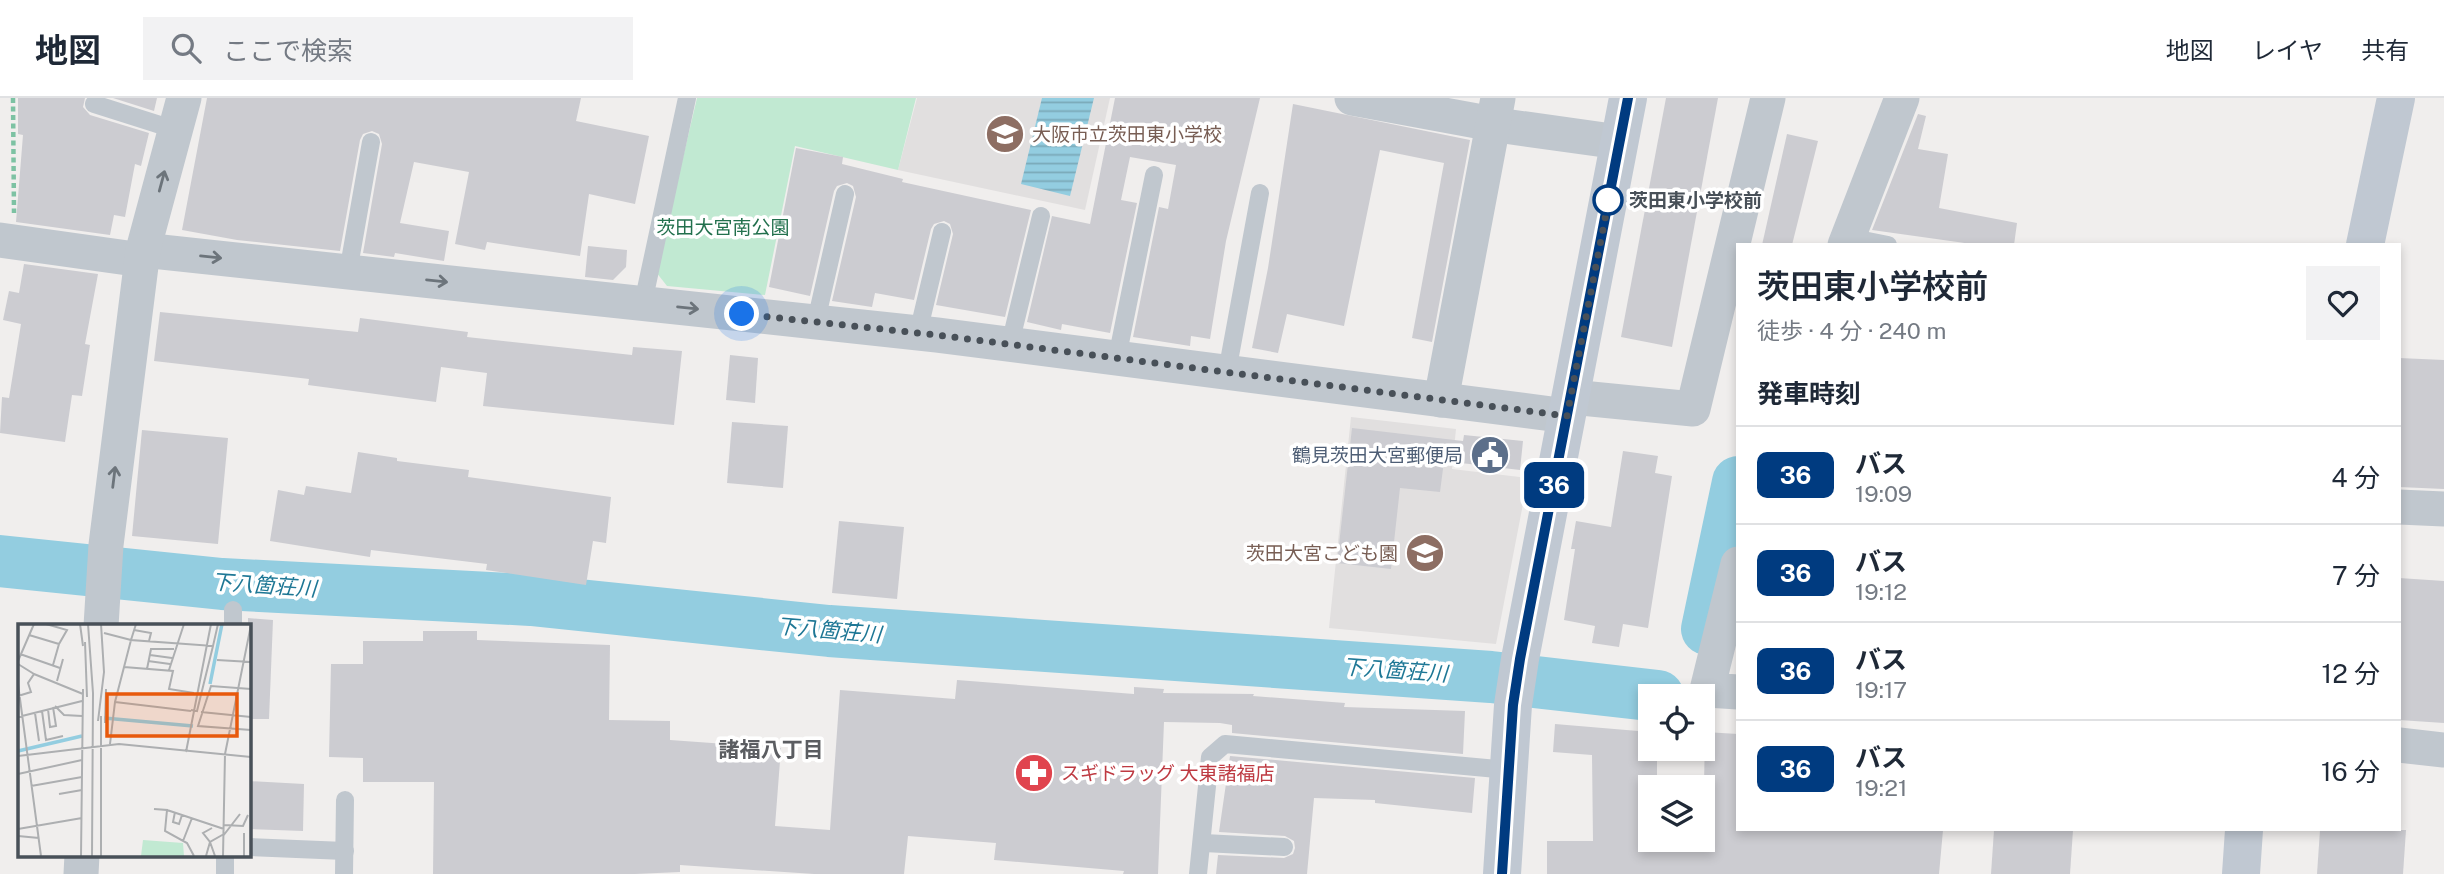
<!DOCTYPE html>
<html lang="ja">
<head>
<meta charset="utf-8">
<style>
  :root { --surface:#fff; --page:#f2f2f3; --text:#1f2937; --muted:#747a83; --line:#e0e1e3 }
  body { margin:0; font-family:"Public Sans","Noto Sans JP",sans-serif; background:var(--page); color:var(--text); height:100vh; display:flex; flex-direction:column; font-size:26px; white-space:nowrap }
  * { box-sizing:border-box; margin:0 }
  p { font-size:23px; color:var(--muted) }
  .icon { flex:none; width:38px; height:38px; fill:none; stroke:currentColor; stroke-width:2; stroke-linecap:round; stroke-linejoin:round }
  .map { position:relative; flex:1; overflow:hidden }
  .details { position:absolute; left:1736px; top:145px; width:665px; height:588px; display:flex; flex-direction:column; background:var(--surface); border-radius:0px; box-shadow:0 4px 10px #0003 }
  .details>* { flex:none }
  .badge { padding:0 14px; border-radius:10px; font-size:24px; line-height:46px }
  .fabs { position:absolute; left:1638px; top:586px; display:grid; gap:14px }
  .fabs a { display:grid; place-items:center; width:77px; height:77px; border-radius:0px; background:var(--surface); box-shadow:0 4px 10px #0003; font-size:35px }
  .you { position:absolute; width:35px; height:35px; margin:-18px; border:5px solid #fff; border-radius:50%; background:#1a73e8; box-shadow:0 0 0 10px #1a73e833 }
  .map>.badge { position:absolute; translate:-50% -50%; box-shadow:0 0 0 4px #fff }
  h2 { padding:0 21px; font-size:26px; line-height:63px }
  .round { display:grid; place-items:center; flex:none; width:74px; height:74px; border-radius:0px; background:var(--page) }
  .overview { display:flex; align-items:center; justify-content:space-between; height:119px; padding:0 21px }
  h1 { font-size:33px; font-weight:600; line-height:52px }
  ul { padding:0; list-style:none }
  li { display:flex; align-items:center; gap:21px; height:98px; padding:0 21px; border-top:2px solid var(--line) }
  li div { flex:1 }
  li b { display:block; font-size:26px }
  li em { font-style:normal }
  li .badge { min-width:77px; font-weight:700; text-align:center }
  header { display:flex; align-items:center; gap:42px; box-sizing:border-box; height:98px; padding:0 35px; background:var(--surface); border-bottom:2px solid var(--line) }
  header strong { font-size:33px }
  nav { display:flex; gap:38px; margin-inline-start:auto; font-size:24px }
  .search { width:490px; height:63px; background:var(--page); display:flex; align-items:center; gap:18px; box-sizing:border-box; padding:0 24px; border-radius:0px; color:var(--muted); font-size:26px }
  .map>svg:first-child { display:block }
  .education { fill:#e1dfdf }
  .green { fill:#c1e9d2 }
  .water { fill:url(#water-rules) }
  .lines { fill:none; stroke-linecap:round; stroke-linejoin:round }
  .river { stroke:#93cde0; stroke-width:52 }
  .building { fill:#ccccd1 }
  .path { stroke:#7dc2a3; stroke-width:4.5; stroke-dasharray:5 3.5; stroke-linecap:butt }
  .lane { stroke:#c0c7ce; stroke-width:18 }
  .street { stroke:#c0c7ce; stroke-width:35 }
  .secondary { stroke:#c0c8d2; stroke-width:38 }
  .oneway { stroke:#6c747b }
  .line-casing { stroke:#fff; stroke-width:16 }
  .line { stroke:#003b80; stroke-width:10 }
  .walk { stroke:#485058; stroke-width:7; stroke-dasharray:0 12.6 }
  .stop-dot { fill:#fff; stroke:#003b80; stroke-width:3.5 }
  .labels { text-anchor:middle; dominant-baseline:central; stroke-width:7; stroke-linejoin:round; paint-order:stroke }
  .education-label { font-size:19px; fill:#785e54; stroke:#fff; text-anchor:start }
  .stop-label { font-size:19px; font-weight:bold; fill:#485058; stroke:#fff; text-anchor:start }
  .park-label { font-size:19px; fill:#22704d; stroke:#fff }
  .service-label { font-size:19px; fill:#4e5e75; stroke:#fff; text-anchor:end }
  .health-label { font-size:19px; fill:#be3a42; stroke:#fff; text-anchor:start }
  .water-label { font-size:21px; font-style:italic; fill:#1e7795; stroke:#fff }
  .neighbourhood-label { font-size:21px; font-weight:bold; fill:#5b5d61; stroke:#fff }
  .inset-river { fill:none; stroke:#93cde0; stroke-width:3.5 }
  .inset-road { fill:none; stroke:#adafb1; stroke-width:2 }
  .view { fill:#e8590c; fill-opacity:0.15; stroke:#e8590c; stroke-width:3.5 }
  .inset-edge { fill:none; stroke:#485058; stroke-width:3.5 }
</style>
</head>
<body>
<header>
<strong>地図</strong>
<div class="search"><svg class="icon" aria-label="search" viewBox="0 0 24 24"><circle cx="10" cy="10" r="6"/><path d="M15 15l6 6"/></svg>ここで検索</div>
<nav><a>地図</a><a>レイヤ</a><a>共有</a></nav>
</header>
<div class="map">
<svg width="2444" height="776" viewBox="0 0 2444 776">
  <defs>
    <pattern id="water-rules" width="6" height="5" patternUnits="userSpaceOnUse" patternTransform="scale(1.75)"><rect width="6" height="5" fill="#93cde0"/><path d="M0 2.5h6" fill="none" stroke="#7aa9b8"/></pattern>
  </defs>
  <rect width="100%" height="100%" fill="#f0eeed"/>
  <g class="education">
    <polygon points="917,0 1110,0 1085,112 898,72"/>
    <polygon points="1351,319 1456,331 1452,371 1528,380 1496,546 1329,530"/>
  </g>
  <polygon class="green" points="697,0 916,0 898,72 795,48 765,197 667,188 656,174"/>
  <polygon class="water" points="1042,0 1094,0 1070,98 1021,86"/>
  <g class="lines">
    <g class="river">
      <polyline points="0,463 222,486 531,502 829,533 1491,579 1658,598"/>
      <polyline points="1707,531 1738,384"/>
    </g>
  </g>
  <g class="building">
    <polygon points="18,0 85,0 83,9 90,17 149,35 141,68 135,66 125,119 114,117 110,137 16,124 23,37 18,36"/>
    <polygon points="113,0 157,0 154,13"/>
    <polygon points="207,0 581,0 576,23 649,38 635,106 589,96 580,158 487,144 485,152 455,146 469,74 414,64 400,125 449,133 444,163 395,155 394,159 363,155 382,46 379,36 372,33 363,36 360,42 340,153 237,142 182,132"/>
    <polygon points="1115,0 1260,0 1226,143 1210,241 1191,238 1190,248 1133,239 1159,109 1168,111 1176,67 1130,59 1121,102 1137,105 1110,235 1062,226 1061,232 1027,224 1052,118 1090,126"/>
    <polygon points="1666,0 1718,0 1672,249 1621,239"/>
    <polygon points="1293,6 1470,42 1432,244 1412,240 1444,65 1380,52 1344,228 1287,216 1278,255 1252,250 1268,170"/>
    <polygon points="1918,16 1926,18 1918,51 1948,56 1939,110 2017,125 2014,147 1979,147 1872,132"/>
    <polygon points="1787,36 1818,43 1792,147 1762,147"/>
    <polygon points="796,50 843,59 842,66 903,81 902,84 1031,112 1005,219 936,207 953,136 950,126 944,123 934,126 931,131 914,202 875,195 872,209 832,203 856,99 853,88 847,85 837,88 834,93 810,198 769,189"/>
    <polygon points="588,148 627,152 626,169 613,182 585,179"/>
    <polygon points="24,166 98,176 85,246 90,247 82,298 72,297 65,344 0,335 2,299 9,300 21,226 3,222 9,193 19,195"/>
    <polygon points="160,214 358,234 360,220 468,234 467,239 632,257 633,249 682,253 674,327 483,308 487,275 441,269 436,304 308,287 309,281 154,263"/>
    <polygon points="730,257 758,260 755,305 726,302"/>
    <polygon points="2399,260 2444,262 2444,391 2399,389"/>
    <polygon points="732,324 788,328 783,390 727,385"/>
    <polygon points="1352,330 1463,343 1464,337 1523,343 1520,372 1444,363 1440,394 1400,390 1391,471 1337,465"/>
    <polygon points="142,332 228,340 218,446 132,438"/>
    <polygon points="1623,353 1658,358 1655,375 1672,378 1648,530 1623,526 1619,549 1592,545 1595,528 1564,522 1575,451 1571,451 1576,423 1611,429"/>
    <polygon points="358,354 397,360 397,363 469,372 468,379 611,399 606,445 593,443 586,487 486,472 487,466 371,452 370,459 270,443 278,392 304,397 306,388 351,395"/>
    <polygon points="839,423 904,429 897,501 832,495"/>
    <polygon points="2399,480 2444,483 2444,625 2399,622"/>
    <polygon points="248,520 273,522 269,621 248,621"/>
    <polygon points="423,533 477,533 477,542 610,547 609,622 670,623 670,642 781,650 775,728 830,732 840,592 955,601 957,582 1134,596 1134,589 1164,591 1163,595 1254,596 1253,598 1345,605 1344,609 1465,613 1463,656 1232,635 1232,627 1220,625 1164,624 1158,776 1123,776 1124,773 994,762 996,745 908,738 904,776 814,776 680,767 680,774 635,776 433,776 434,684 363,684 363,660 329,659 331,566 363,566 363,543 423,543"/>
    <polygon points="1555,626 1650,634 1650,651 1657,651 1657,690 1650,690 1650,742 1703,742 1705,634 1738,636 1738,732 1943,732 1939,776 1547,776 1547,743 1593,743 1592,657 1553,654"/>
    <polygon points="1230,658 1475,680 1472,715 1375,705 1375,702 1314,700 1307,776 1216,776 1218,757 1284,760 1293,756 1295,750 1294,743 1285,738 1219,734"/>
    <polygon points="248,683 304,686 303,733 248,731"/>
    <polygon points="1994,732 2073,732 2070,776 1991,776"/>
    <polygon points="2320,732 2406,732 2403,776 2317,776"/>
  </g>
  <g class="lines">
    <polyline class="path" points="13,0 14,115"/>
    <g class="lane">
      <polyline points="94,6 176,32"/>
      <polyline points="1848,139 1888,147"/>
      <polyline points="348,174 371,44"/>
      <polyline points="643,205 687,0"/>
      <polyline points="816,223 845,96"/>
      <polyline points="918,235 942,134"/>
      <polyline points="1010,246 1041,118"/>
      <polyline points="1117,260 1154,77"/>
      <polyline points="1227,274 1260,95"/>
      <polyline points="233,528 233,512"/>
      <polyline points="1204,745 1284,749"/>
      <polyline points="248,749 345,753"/>
      <polyline points="225,776 225,757"/>
      <polyline points="344,776 345,702"/>
      <polyline points="1198,776 1210,659 1225,646 1508,672"/>
    </g>
    <g class="street">
      <polyline points="1352,0 1504,28 1619,44"/>
      <polyline points="0,142 142,162"/>
      <polyline points="1845,147 1902,0"/>
      <polyline points="143,152 937,237 1567,318"/>
      <polyline points="1571,299 1693,311 1768,0"/>
      <polyline points="1441,302 1498,0"/>
      <polyline points="2399,409 2444,411"/>
      <polyline points="1738,466 1707,592 1738,594"/>
      <polyline points="101,528 106,447 143,152 184,0"/>
      <polyline points="2399,647 2444,652"/>
      <polyline points="81,776 82,757"/>
    </g>
    <g class="secondary">
      <polyline points="2365,147 2396,0"/>
      <polyline points="1502,776 1513,607 1520,561 1628,0"/>
      <polyline points="2241,776 2244,732"/>
    </g>
  </g>
  <defs><path id="oneway-shaft" d="M-6 0H5M1.5-3L5.5 0L1.5 3" fill="none" stroke-width="1.6" stroke-linecap="round" stroke-linejoin="round" transform="scale(1.75)"/></defs>
  <g class="oneway">
    <use href="#oneway-shaft" transform="translate(162 83) rotate(-75)"/>
    <use href="#oneway-shaft" transform="translate(211 159) rotate(6)"/>
    <use href="#oneway-shaft" transform="translate(437 183) rotate(6)"/>
    <use href="#oneway-shaft" transform="translate(688 210) rotate(6)"/>
    <use href="#oneway-shaft" transform="translate(114 379) rotate(-83)"/>
  </g>
  <g class="lines">
    <g class="line-casing">
      <polyline id="line" points="1502,776 1513,607 1520,561 1628,0"/>
    </g>
    <use href="#line" class="line"/>
    <polyline class="walk" points="742,216 937,237 1567,318 1610,95 1608,102"/>
  </g>
  <defs>
    <g id="school-disc" transform="scale(2.0125)"><circle r="9.5" fill="#8d6e63" stroke="#fff"/><path d="M0-5L7-2L0 1L-7-2ZM-4 1L0 2.5L4 1V4Q0 6-4 4Z" fill="#fff"/></g>
    <g id="civic-disc" transform="scale(2.0125)"><circle r="9.5" fill="#5c6f8a" stroke="#fff"/><path d="M-.6-6.5H3V-4.5H.6V-3L4-1V1h2V6H-6V1h2V-1L-.6-3ZM-1.2 2.5V6h2.4V2.5Z" fill="#fff"/></g>
    <g id="pharmacy-disc" transform="scale(2.0125)"><circle r="9.5" fill="#e0444e" stroke="#fff"/><path d="M-2-6h4v4h4v4h-4v4h-4v-4h-4v-4h4Z" fill="#fff"/></g>
  </defs>
  <g fill-rule="evenodd">
    <use href="#school-disc" x="1005" y="36"/>
    <use href="#civic-disc" x="1490" y="357"/>
    <use href="#school-disc" x="1425" y="455"/>
    <use href="#pharmacy-disc" x="1034" y="675"/>
  </g>
  <circle class="stop-dot" cx="1608" cy="102" r="14"/>
  <g class="labels">
    <g class="education-label">
      <text x="1032" y="36">大阪市立茨田東小学校</text>
      <text x="1398" y="455" text-anchor="end">茨田大宮こども園</text>
    </g>
    <g class="stop-label">
      <text x="1629" y="102">茨田東小学校前</text>
    </g>
    <g class="park-label">
      <text x="723" y="129">茨田大宮南公園</text>
    </g>
    <g class="service-label">
      <text x="1463" y="357">鶴見茨田大宮郵便局</text>
    </g>
    <g class="health-label">
      <text x="1061" y="675">スギドラッグ 大東諸福店</text>
    </g>
    <g class="water-label">
      <text transform="translate(264 487) rotate(4)">下八箇荘川</text>
      <text transform="translate(829 532) rotate(5)">下八箇荘川</text>
      <text transform="translate(1395 572) rotate(4)">下八箇荘川</text>
    </g>
    <g class="neighbourhood-label">
      <text x="771" y="651">諸福八丁目</text>
    </g>
  </g>
  <g transform="translate(18 526)">
    <rect width="233" height="233" fill="#f0eeed"/>
    <path d="M125,216L165,219L166,232H123Z" fill="#c1e9d2"/>
    <path class="inset-river" d="M192,60L204,0M86,94L175,102M0,127L64,112"/>
    <path class="inset-road" d="M62,0L65,22M70,0L75,69L74,232M118,0L113,16L195,22L200,0M116,6L133,9L131,17M86,9L113,16L97,78L92,120M11,11L41,20L49,6L28,0M67,18L69,73M2,30L42,44M132,31L154,34M199,36L233,38M0,37L16,0M130,37L152,40M0,40L16,50L10,59L13,68L0,72M35,41L41,20M106,43L155,47L151,65L176,69M129,45L133,25H156M151,46L166,0M16,50L65,70M39,57L45,35M0,60L23,232M233,65L193,62L180,102L233,106M97,78L173,87M37,82L46,91L64,92M30,85L32,103L38,102L35,83M173,86L179,87L195,22M24,87L28,116L45,112M183,88L233,93M17,89L21,117M0,93L64,77M80,97L86,48L83,0M87,99L88,65M168,128L193,0M207,130L233,1M0,132L101,120L233,133M0,150L64,136M13,162L64,153M41,170L64,166M136,185L149,186L147,207L169,219L176,232M149,186L206,205M157,188L155,198L161,200L164,191M206,201L225,202L230,191M0,205L64,194M0,212L21,214M205,212L222,190M165,217L174,194M63,232L65,65M83,232V92M188,232L192,218L185,209L194,204M197,232L192,218L206,210M205,232L207,130M226,232V209"/>
    <path class="view" d="M89,70H219V112H89Z"/>
    <rect width="233" height="233" class="inset-edge"/>
  </g>
</svg>
<div class="fabs">
<a><svg class="icon" aria-label="locate" viewBox="0 0 24 24"><circle cx="12" cy="12" r="6"/><path d="M12 2v4M12 18v4M2 12h4M18 12h4"/></svg></a>
<a><svg class="icon" aria-label="layers" viewBox="0 0 24 24"><path d="M12 4l9 5-9 5-9-5zM3 14l9 5 9-5"/></svg></a>
</div>
<div class="you" style="left:742px;top:216px"></div>
<b class="badge" style="left:1554px;top:387px;background:#003b80;color:#fff">36</b>
<section class="details">
<div class="overview"><div><h1>茨田東小学校前</h1><p>徒歩 · 4 分 · 240 m</p></div><a class="round"><svg class="icon" aria-label="heart" viewBox="0 0 24 24"><path d="M12 20l-8-8c-3-5 5-10 8-4 3-6 11-1 8 4z"/></svg></a></div>
<h2>発車時刻</h2>
<ul>
<li><span class="badge" style="background:#003b80;color:#fff">36</span><div><b>バス</b><p>19:09</p></div><em>4 分</em></li>
<li><span class="badge" style="background:#003b80;color:#fff">36</span><div><b>バス</b><p>19:12</p></div><em>7 分</em></li>
<li><span class="badge" style="background:#003b80;color:#fff">36</span><div><b>バス</b><p>19:17</p></div><em>12 分</em></li>
<li><span class="badge" style="background:#003b80;color:#fff">36</span><div><b>バス</b><p>19:21</p></div><em>16 分</em></li>
</ul>
</section>
</div>
</body>
</html>
